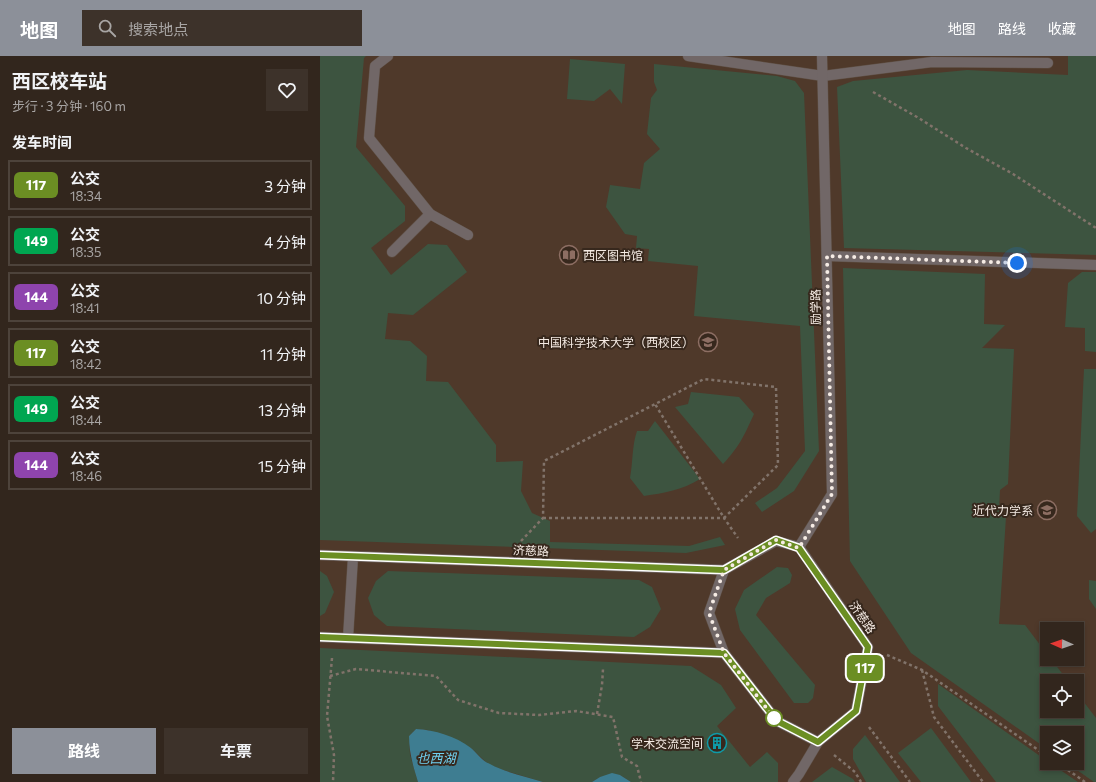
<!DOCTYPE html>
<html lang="zh">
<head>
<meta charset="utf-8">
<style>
  :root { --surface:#32261d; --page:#3d322a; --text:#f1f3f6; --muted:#a8a5a4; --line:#4d433b; --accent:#8c9099 }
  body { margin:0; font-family:Commissioner,"Noto Sans SC",sans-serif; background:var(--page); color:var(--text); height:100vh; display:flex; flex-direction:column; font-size:15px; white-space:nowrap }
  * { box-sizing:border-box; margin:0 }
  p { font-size:13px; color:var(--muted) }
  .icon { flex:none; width:22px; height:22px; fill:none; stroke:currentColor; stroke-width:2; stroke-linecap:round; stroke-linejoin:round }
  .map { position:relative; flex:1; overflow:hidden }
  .side { display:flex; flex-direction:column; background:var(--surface); width:320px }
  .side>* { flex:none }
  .badge { padding:0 8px; border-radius:6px; font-size:14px; line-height:26px }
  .needle { width:26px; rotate:272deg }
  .controls { position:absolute; left:720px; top:566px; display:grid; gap:8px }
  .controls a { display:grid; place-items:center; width:44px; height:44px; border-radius:0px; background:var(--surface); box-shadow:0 2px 6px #0003,0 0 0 1px var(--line); font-size:20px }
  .you { position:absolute; width:20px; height:20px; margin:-10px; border:3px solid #fff; border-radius:50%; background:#1a73e8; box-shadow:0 0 0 6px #1a73e833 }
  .map>.badge { position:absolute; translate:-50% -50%; box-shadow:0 0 0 2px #fff }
  h2 { padding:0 12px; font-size:15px; line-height:36px }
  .round { display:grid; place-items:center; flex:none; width:42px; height:42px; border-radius:0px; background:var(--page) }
  .summary { display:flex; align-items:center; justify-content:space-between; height:68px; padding:0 12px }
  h1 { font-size:19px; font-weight:700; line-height:30px }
  .action { display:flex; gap:8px; margin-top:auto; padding:8px 12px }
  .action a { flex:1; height:46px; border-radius:0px; background:var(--accent); color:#fff; font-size:16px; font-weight:700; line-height:46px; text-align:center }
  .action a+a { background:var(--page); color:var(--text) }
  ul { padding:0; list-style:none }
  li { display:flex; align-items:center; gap:12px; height:50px; margin:0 8px 6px; padding:0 4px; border:2px solid var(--line); border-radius:0px }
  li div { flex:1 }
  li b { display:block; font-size:15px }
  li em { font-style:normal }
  li .badge { min-width:44px; font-weight:700; text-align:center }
  header { display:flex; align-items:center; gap:24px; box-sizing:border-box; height:56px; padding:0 20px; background:var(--accent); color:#fff }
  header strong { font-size:19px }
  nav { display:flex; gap:22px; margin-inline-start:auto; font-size:14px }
  .search { width:280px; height:36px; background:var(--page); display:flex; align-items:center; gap:10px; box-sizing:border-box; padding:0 14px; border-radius:0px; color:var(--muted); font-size:15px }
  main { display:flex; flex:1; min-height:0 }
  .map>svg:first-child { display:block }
  .built { fill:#4f392a; fill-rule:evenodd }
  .green { fill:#3d5440 }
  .water { fill:#3e7d91 }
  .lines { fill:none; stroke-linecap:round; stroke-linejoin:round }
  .minor-casing { stroke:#5f5045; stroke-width:11 }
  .path { stroke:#81736a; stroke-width:2.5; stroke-dasharray:3 3; stroke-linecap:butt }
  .minor { stroke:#716767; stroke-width:10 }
  .line-casing { stroke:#fff; stroke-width:9 }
  .line { stroke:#6b8e23; stroke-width:6 }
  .walk { stroke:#f5ebe4; stroke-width:4; stroke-dasharray:0 7.2 }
  .stop-dot { fill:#fff; stroke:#6b8e23; stroke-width:2 }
  .labels { text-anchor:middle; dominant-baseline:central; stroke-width:4; stroke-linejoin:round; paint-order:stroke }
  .poi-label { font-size:12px; fill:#f5ebe4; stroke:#37281d; text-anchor:end }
  .street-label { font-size:12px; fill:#f5ebe4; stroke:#37281d }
  .water-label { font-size:13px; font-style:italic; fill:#70d1f1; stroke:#37281d }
</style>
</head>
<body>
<header>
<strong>地图</strong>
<div class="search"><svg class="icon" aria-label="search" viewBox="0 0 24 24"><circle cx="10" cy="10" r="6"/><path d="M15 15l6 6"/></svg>搜索地点</div>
<nav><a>地图</a><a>路线</a><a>收藏</a></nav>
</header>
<main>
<section class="side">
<div class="summary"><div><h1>西区校车站</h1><p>步行 · 3 分钟 · 160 m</p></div><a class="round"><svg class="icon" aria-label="heart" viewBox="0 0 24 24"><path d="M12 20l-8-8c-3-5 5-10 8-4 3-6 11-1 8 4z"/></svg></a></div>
<h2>发车时间</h2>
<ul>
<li><span class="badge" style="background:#6b8e23;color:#fff">117</span><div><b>公交</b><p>18:34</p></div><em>3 分钟</em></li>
<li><span class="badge" style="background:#00a651;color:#fff">149</span><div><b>公交</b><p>18:35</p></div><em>4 分钟</em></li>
<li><span class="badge" style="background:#8e44ad;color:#fff">144</span><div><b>公交</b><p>18:41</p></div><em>10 分钟</em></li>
<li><span class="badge" style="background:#6b8e23;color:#fff">117</span><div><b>公交</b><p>18:42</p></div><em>11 分钟</em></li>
<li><span class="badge" style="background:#00a651;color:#fff">149</span><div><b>公交</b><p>18:44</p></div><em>13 分钟</em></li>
<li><span class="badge" style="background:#8e44ad;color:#fff">144</span><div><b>公交</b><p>18:46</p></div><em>15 分钟</em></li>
</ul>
<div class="action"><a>路线</a><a>车票</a></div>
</section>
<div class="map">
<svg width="776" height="726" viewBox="0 0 776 726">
  <rect width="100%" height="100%" fill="#423227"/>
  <path class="built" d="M0,0H776V726H0ZM727,573H757V603H727ZM727,625H757V655H727ZM727,677H757V707H727Z"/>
  <g class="green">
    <polygon points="0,0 46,0 44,2 36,91 85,150 85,165 51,192 71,219 108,188 127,189 147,216 93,259 68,257 65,283 90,285 107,300 106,325 128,326 176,389 176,406 203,405 201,435 212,457 230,465 230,486 369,490 400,481 405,489 366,497 0,484"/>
    <polygon points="748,0 776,0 776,199 524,192 517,31 533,25 647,14 748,19"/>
    <polygon points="250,3 305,8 302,48 290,33 274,45 247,43"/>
    <polygon points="334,8 457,20 475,25 484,37 499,395 474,435 442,456 435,447 457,432 485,395 480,270 374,260 378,210 328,205 329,193 316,192 317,180 305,178 286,151 290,129 320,133 324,107 340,93 327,78 331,42 337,34 334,26"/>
    <polygon points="523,212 665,218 664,268 685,269 662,292 694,293 688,428 680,434 679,454 686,461 679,568 705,569 727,598 727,603 731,603 748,625 727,625 727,655 757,655 757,637 776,662 776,726 774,726 747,707 757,707 757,677 727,677 727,693 591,597 530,505"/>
    <polygon points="762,216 776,216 776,296 765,295 765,272 745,271 748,227"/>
    <polygon points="764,313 776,313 776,473 771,477 757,460"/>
    <path d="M371,336L419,341L434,358C424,380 419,391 403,408L355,351L368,348Z"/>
    <path d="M335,365L380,423C362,434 344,437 324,440L310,422C313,406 312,389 317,375H328Z"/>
    <polygon points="457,511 468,512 472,519 470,527 446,542 436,559 495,629 493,642 488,647 474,647 420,574 415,553 424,534"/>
    <polygon points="0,515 7,520 14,536 5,557 0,560"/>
    <polygon points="68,515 319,524 332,531 341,553 330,571 314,581 67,570 54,559 48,542 56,525"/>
    <polygon points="769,524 776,525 776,553 769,543"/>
    <polygon points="0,592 371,610 401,629 416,652 397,670 430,711 447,696 458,707 458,726 311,726 300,719 280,721 272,726 223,726 180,713 168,708 151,692 108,674 96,673 89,680 90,699 98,726 0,726"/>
    <polygon points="618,628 727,705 727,707 730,707 758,726 676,726 618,650"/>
    <polygon points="611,672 651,726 601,726 578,697"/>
    <polygon points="545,679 580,726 546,726 533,703 533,693"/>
    <polygon points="512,711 533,723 535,726 492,726"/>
  </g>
  <g class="water">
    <path d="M96,673C115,674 135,680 151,692C157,697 162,705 170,708C186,717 206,720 223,726H98C93,710 89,696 89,680Z"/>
    <polygon points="292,717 300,719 311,726 272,726 280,721"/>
  </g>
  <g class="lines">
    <g class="minor-casing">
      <g id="minor">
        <polyline points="68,0 55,10 49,82 110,158"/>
        <polyline points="368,0 503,20 612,6 728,7"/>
        <polyline points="72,196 110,158 148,179"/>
        <polyline points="507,200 776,209"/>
        <polyline points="479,491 512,438 502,0"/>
        <polyline points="0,499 404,514 456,485 479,491 548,591 536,655 498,686 457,665 404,597 0,581"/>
        <polyline points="404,514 389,557 404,597"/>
        <polyline points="28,582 33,501"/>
        <polyline points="473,726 479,718 498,686"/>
      </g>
    </g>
    <g class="path">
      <polyline points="553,36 597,61 646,92 693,118 776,172"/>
      <polyline points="223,462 404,462 418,482"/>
      <polyline points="201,485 223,462 224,405 384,323 456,331 458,409 404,462 335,348"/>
      <polyline points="567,599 602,614 727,700"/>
      <polyline points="12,602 7,660 14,699 13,726"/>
      <polyline points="602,614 614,661 663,726"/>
      <polyline points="10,620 36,613 116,620 138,644 179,657 219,659 256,655 293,661 302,701 317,710 321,726"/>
      <polyline points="277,658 282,629 283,613"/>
      <polyline points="549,671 590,726"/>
      <polyline points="514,699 535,716 541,726"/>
      <polyline points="738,707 765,726"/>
    </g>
    <use href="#minor" class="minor"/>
  </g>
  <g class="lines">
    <g class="line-casing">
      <polyline id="line" points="0,499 404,514 456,484 479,492 548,591 536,655 498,686 457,665 404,597 0,581"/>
    </g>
    <use href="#line" class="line"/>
    <polyline class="walk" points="454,662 404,597 389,557 404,514 456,484 479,492 512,438 507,200 697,207"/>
  </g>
  <defs>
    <g id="library-ring" transform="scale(1)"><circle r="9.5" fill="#37281d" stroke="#8d6e63" stroke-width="1.5"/><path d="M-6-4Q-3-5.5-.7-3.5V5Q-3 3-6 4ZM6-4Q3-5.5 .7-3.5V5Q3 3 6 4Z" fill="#8d6e63"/></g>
    <g id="university-ring" transform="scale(1)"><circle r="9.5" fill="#37281d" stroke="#8d6e63" stroke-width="1.5"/><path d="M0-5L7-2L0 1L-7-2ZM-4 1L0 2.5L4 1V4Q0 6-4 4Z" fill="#8d6e63"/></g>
    <g id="building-ring" transform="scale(1)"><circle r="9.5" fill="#37281d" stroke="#0f9aa8" stroke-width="1.5"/><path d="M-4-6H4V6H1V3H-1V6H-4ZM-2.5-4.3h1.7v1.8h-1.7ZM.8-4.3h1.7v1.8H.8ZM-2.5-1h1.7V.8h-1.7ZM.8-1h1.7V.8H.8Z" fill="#0f9aa8"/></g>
  </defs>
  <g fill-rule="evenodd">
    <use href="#library-ring" x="249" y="199"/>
    <use href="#university-ring" x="388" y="286"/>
    <use href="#university-ring" x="727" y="454"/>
    <use href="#building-ring" x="397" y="687"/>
  </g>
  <circle class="stop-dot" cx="454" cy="662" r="8"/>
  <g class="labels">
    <g class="poi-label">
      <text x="263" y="199" text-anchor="start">西区图书馆</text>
      <text x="374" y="286">中国科学技术大学（西校区）</text>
      <text x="713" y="454">近代力学系</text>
      <text x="383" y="687">学术交流空间</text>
    </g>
    <g class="street-label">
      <text transform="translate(495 251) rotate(-91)">励学路</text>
      <text transform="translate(211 494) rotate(2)">济慈路</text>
      <text transform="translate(543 561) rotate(55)">济慈路</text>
    </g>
    <g class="water-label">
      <text x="116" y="702">也西湖</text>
    </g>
  </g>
</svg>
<div class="controls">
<a><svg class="needle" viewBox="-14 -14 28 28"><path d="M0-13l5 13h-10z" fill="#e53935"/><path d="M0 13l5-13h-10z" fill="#a8a5a4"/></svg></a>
<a><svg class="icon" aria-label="locate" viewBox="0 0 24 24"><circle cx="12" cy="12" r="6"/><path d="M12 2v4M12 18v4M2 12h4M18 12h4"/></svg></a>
<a><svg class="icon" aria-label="layers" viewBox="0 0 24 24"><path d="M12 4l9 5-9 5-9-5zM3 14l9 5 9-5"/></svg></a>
</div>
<div class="you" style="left:697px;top:207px"></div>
<b class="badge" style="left:545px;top:612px;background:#6b8e23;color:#fff">117</b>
</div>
</main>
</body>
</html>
